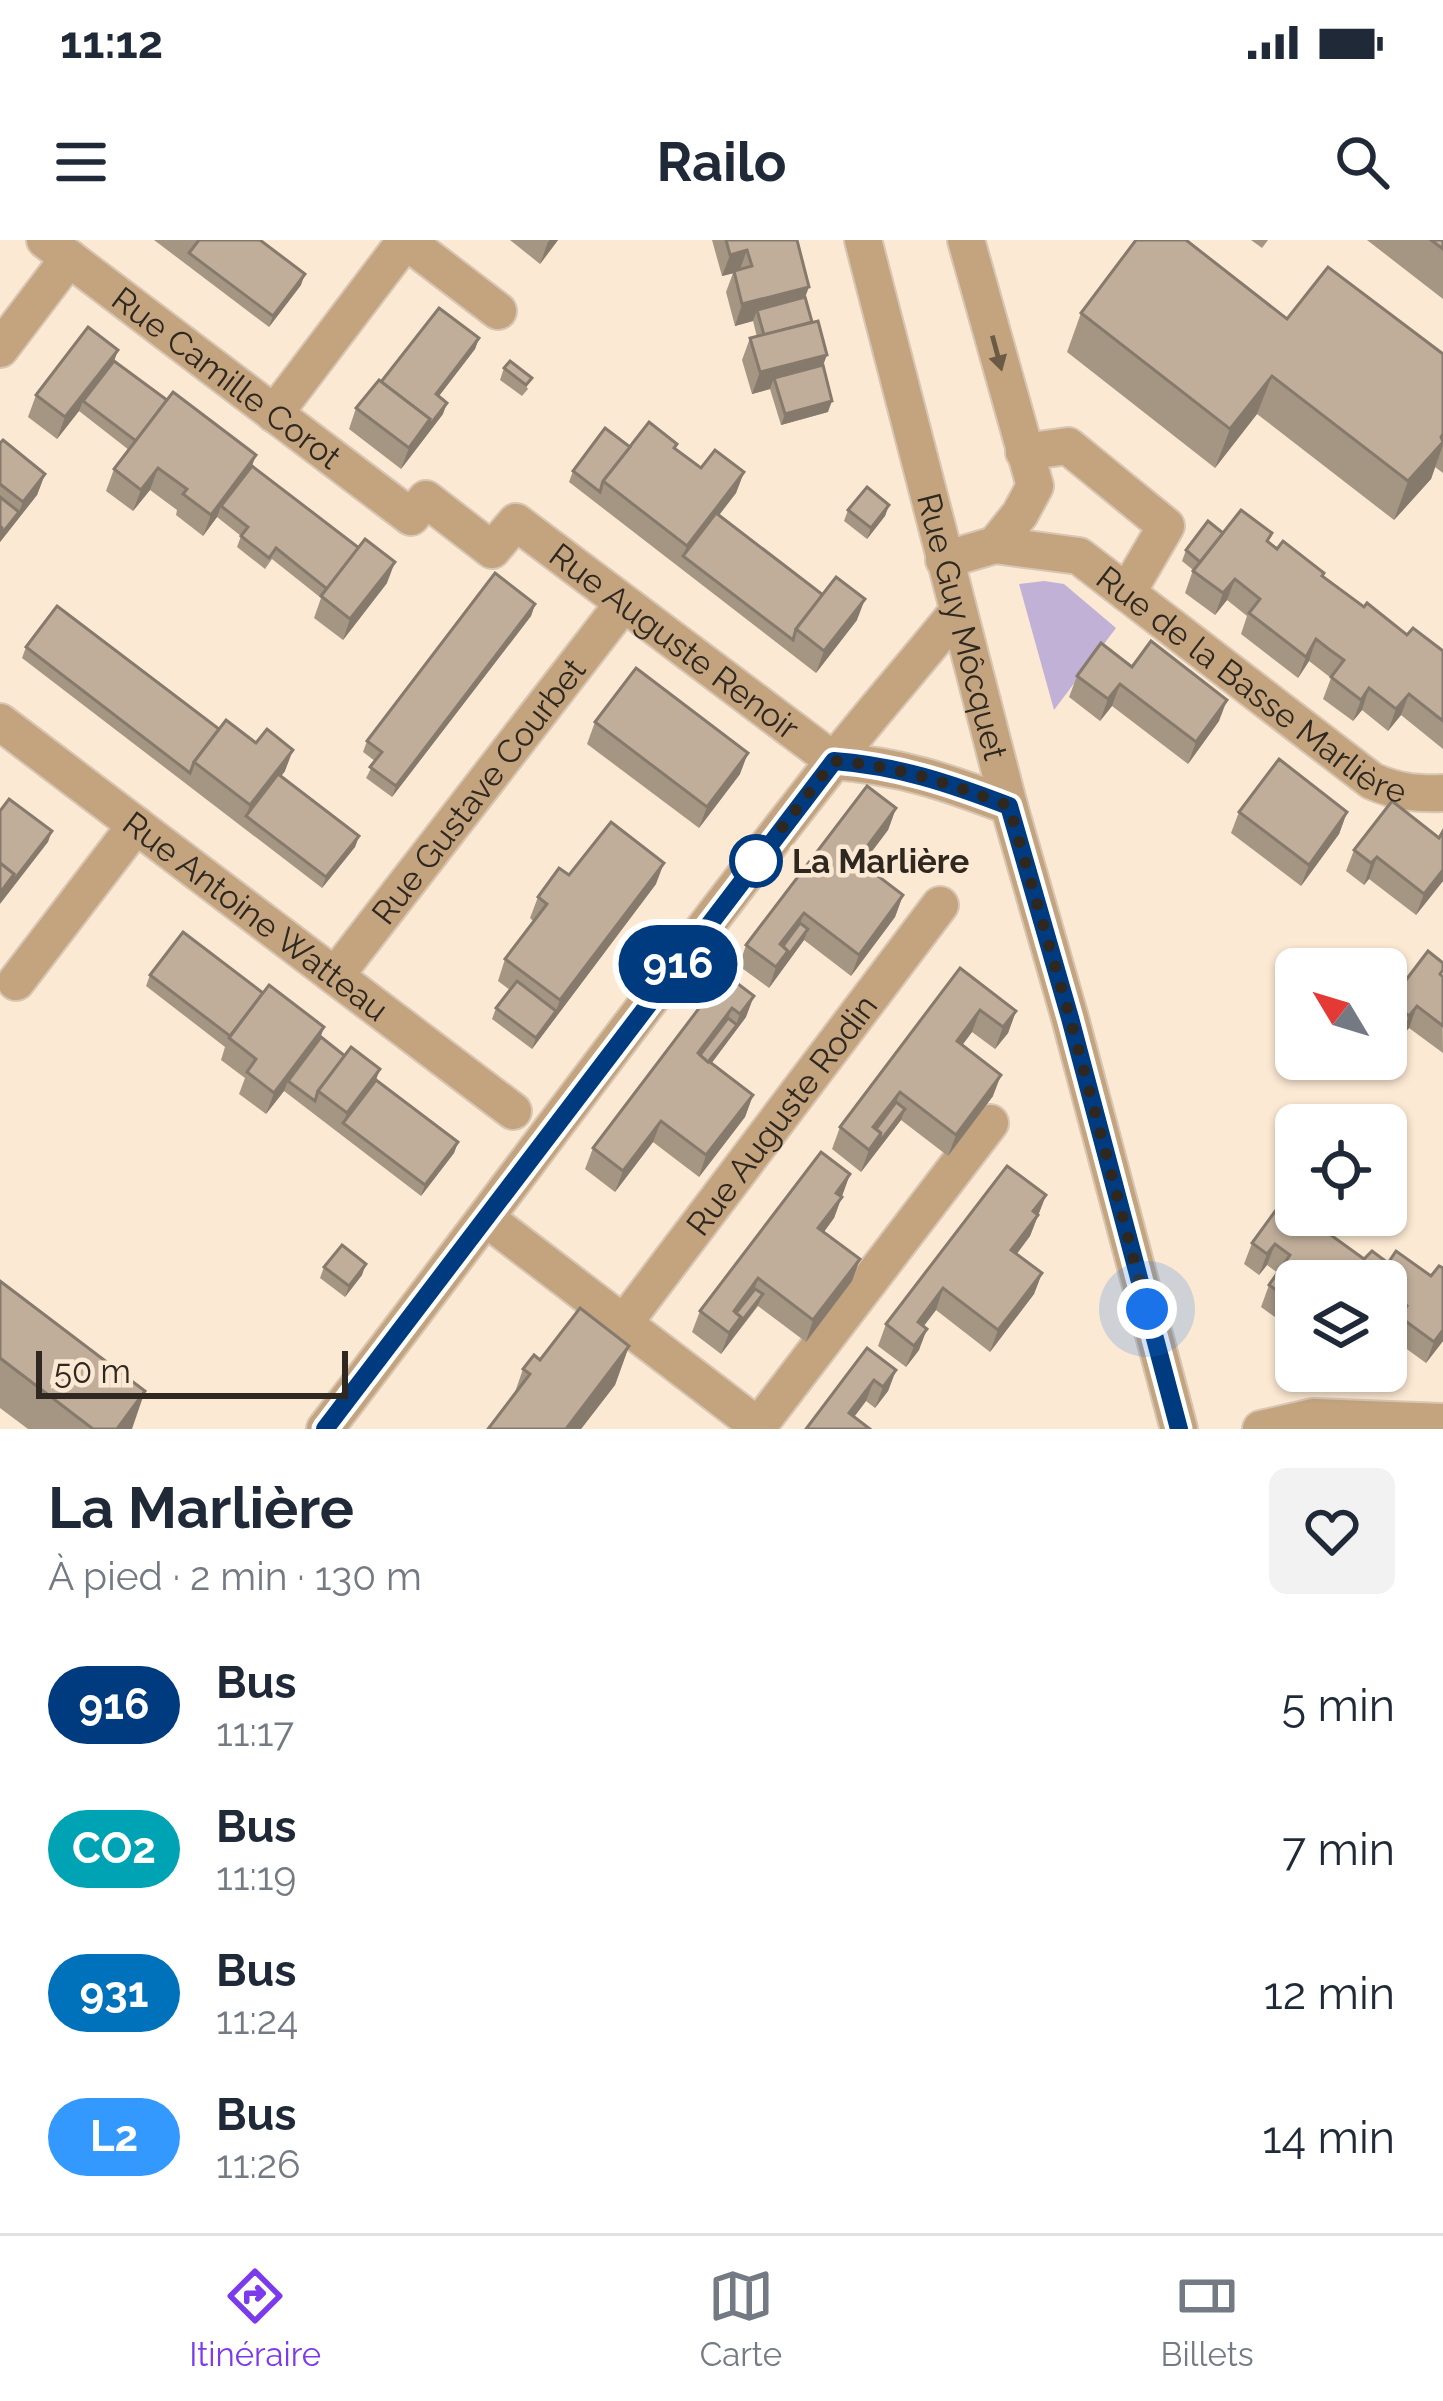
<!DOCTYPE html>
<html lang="fr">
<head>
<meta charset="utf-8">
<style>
  :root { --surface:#fff; --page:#f2f2f3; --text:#1f2937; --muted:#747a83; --line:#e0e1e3; --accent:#7c3aed }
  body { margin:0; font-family:Raleway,sans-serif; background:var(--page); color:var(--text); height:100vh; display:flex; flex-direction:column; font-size:45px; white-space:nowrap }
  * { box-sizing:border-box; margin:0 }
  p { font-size:39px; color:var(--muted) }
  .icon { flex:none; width:66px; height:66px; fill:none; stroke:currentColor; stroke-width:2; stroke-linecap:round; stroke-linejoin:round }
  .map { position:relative; height:1189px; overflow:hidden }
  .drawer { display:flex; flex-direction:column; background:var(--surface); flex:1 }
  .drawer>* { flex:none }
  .badge { padding:0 24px; border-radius:39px; font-size:42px; line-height:78px }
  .needle { width:78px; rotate:308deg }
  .controls { position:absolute; left:1275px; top:708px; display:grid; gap:24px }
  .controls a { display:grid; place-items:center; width:132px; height:132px; border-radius:18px; background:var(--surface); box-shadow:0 3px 9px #0004; font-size:60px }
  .scale { position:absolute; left:36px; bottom:30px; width:312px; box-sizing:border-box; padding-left:12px; border:6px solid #2f2820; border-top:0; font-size:33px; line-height:42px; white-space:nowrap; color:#2f2820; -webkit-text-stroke:9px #fce9d3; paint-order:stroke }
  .you { position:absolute; width:60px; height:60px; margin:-30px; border:9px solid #fff; border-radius:50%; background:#1a73e8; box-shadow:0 0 0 18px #1a73e833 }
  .map>.badge { position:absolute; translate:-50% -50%; box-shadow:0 0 0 6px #fff }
  .round { display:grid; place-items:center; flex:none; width:126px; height:126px; border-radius:18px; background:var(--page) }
  .summary { display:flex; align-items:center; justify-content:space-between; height:204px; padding:0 48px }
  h1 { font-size:57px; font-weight:700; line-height:90px }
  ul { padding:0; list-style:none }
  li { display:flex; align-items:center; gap:36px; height:144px; padding:0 48px }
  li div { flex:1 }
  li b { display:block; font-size:45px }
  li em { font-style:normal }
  li .badge { min-width:132px; font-weight:700; text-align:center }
  .status { display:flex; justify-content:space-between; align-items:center; height:84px; padding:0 60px; background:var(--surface); direction:ltr }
  .status svg { height:33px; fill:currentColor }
  header { display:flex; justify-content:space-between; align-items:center; height:156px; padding:0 48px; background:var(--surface); font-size:54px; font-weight:700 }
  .menu { display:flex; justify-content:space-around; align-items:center; height:168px; border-top:3px solid var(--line); background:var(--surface); font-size:33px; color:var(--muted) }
  .menu a { display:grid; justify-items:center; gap:6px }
  .menu .selected { color:var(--accent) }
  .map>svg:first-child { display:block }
  .green { fill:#c2b1d6 }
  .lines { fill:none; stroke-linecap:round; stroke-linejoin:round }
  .minor-casing { stroke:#d7c6b3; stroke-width:40 }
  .minor { stroke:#c3a47f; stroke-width:36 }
  .wall { fill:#a59684 }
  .shaded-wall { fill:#867a6c }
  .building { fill:#c0ae9a; stroke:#867a6c; stroke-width:3 }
  .oneway { fill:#6a5a46 }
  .line-casing { stroke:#fff; stroke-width:27 }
  .line { stroke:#003b80; stroke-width:18 }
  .walk { stroke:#2f2820; stroke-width:12; stroke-dasharray:0 21.6 }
  .stop-dot { fill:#fff; stroke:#003b80; stroke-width:6 }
  .labels { text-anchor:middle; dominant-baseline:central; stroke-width:9; stroke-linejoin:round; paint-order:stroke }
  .street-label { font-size:33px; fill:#2f2820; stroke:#fce9d3 }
  .stop-label { font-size:33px; font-weight:bold; fill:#2f2820; stroke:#fce9d3; text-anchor:start }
</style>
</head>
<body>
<div class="status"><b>11:12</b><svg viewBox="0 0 49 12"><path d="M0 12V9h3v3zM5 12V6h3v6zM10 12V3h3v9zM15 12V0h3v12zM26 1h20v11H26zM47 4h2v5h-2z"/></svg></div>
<header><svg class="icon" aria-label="menu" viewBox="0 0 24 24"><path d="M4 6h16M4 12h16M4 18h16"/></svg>Railo<svg class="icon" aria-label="search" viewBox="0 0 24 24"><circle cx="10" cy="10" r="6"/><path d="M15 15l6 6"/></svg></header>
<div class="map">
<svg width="1443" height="1189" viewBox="0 0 1443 1189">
  <rect width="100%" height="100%" fill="#fce9d3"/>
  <polygon class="green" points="1044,341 1064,344 1116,388 1054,470 1019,344"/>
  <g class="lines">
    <g class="minor-casing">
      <g id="minor">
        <path id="s1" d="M45,0L411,277L426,259L492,310L516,282L834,521"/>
        <polyline points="405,0 498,71"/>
        <path id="s2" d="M863,0L1009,566L1070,778L1179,1189"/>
        <polyline points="966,0 1035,246 1020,274 995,305"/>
        <polyline points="0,109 69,18"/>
        <polyline points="274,174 406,0"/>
        <polyline points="1024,212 1068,206 1166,286 1127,353"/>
        <path id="s3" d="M944,320L995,305L1079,316L1372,541C1397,552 1416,554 1443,553"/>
        <path id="s4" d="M0,482L513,871"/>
        <path d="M834,521C900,526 947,542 1009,566"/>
        <path id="s5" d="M335,736L623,364"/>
        <polyline points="16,742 136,585"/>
        <polyline points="487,979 758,1186"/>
        <path id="s6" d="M624,1083L940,665"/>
        <path d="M325,1189C494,969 658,744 830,526C871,474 916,423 958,371"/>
        <polyline points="756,1189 990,883"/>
        <polyline points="1261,1189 1313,1177 1443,1182"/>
      </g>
    </g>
    <use href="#minor" class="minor"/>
  </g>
  <g class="wall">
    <polygon points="154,0 260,0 301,45 269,87"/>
    <polygon points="510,0 558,0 540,24"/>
    <polygon points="712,0 797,0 805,57 823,125 828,172 781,185 770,149 752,154 742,120 750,98 757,97 753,81 735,86 726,52 733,33 722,36"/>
    <polygon points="1251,0 1268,0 1262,8"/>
    <polygon points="1367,0 1443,0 1443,59"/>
    <polygon points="1081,73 1287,79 1443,114 1443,233 1435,227 1431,239 1394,280 1257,174 1215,228 1067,112"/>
    <polygon points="479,98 475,109 439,156 443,174 401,229 349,189 356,168 381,142"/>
    <polygon points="118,110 114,121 252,226 387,343 343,400 314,378 321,358 272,319 265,329 237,307 241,296 217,277 203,296 176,275 177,270 150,250 133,271 106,251 114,229 129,210 79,171 57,199 28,177 36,155"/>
    <polygon points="510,121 528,149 522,156 500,140 504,128"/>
    <polygon points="0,203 45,234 37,255 0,302"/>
    <polygon points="630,207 676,209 701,228 744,232 736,253 719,275 857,380 816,433 569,242 573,231"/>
    <polygon points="889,265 885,276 867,299 844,281 848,270"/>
    <polygon points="1223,293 1269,302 1323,336 1364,367 1407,395 1443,411 1443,509 1401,475 1388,491 1362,470 1353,481 1323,459 1331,438 1322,431 1309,421 1298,438 1241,394 1247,376 1227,360 1215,375 1185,353 1193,330 1182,321 1186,310"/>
    <polygon points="535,364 531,376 392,557 366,538 375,521 363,512 367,501"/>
    <polygon points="26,407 219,489 285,531 281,536 359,596 355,607 322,648 22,418"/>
    <polygon points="1132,427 1219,481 1188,524 1112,466 1100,481 1069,457 1077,436"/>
    <polygon points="595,482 740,534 699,588 587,504"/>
    <polygon points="896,568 888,590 862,624 903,655 895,677 851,736 804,700 769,748 739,726 746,705"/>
    <polygon points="1239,572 1347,572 1339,594 1301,646 1231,593"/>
    <polygon points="1439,598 1443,641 1416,675 1369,639 1364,645 1346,631 1354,610"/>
    <polygon points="569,635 656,644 532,809 492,779 496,768 510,750 498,741 505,719 534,682 530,678 538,657"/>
    <polygon points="1443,723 1442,736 1443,813 1409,788 1401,797 1386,785 1386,774 1390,761"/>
    <polygon points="960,728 1016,771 1008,793 995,809 972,792 962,805 993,856 948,916 901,880 861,932 832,909 840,887"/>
    <polygon points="725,734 746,777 711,824 753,855 745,877 699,937 653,902 615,952 585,929 593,908"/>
    <polygon points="150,735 321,797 458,902 454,913 421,956 284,851 266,874 239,854 245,838 221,820 225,807 146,746"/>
    <polygon points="850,934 834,978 824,992 852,1041 806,1102 758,1066 721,1114 692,1092 700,1071"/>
    <polygon points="1046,955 1030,996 1017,1014 1042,1033 1034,1054 990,1112 936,1070 924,1086 919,1110 906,1127 878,1106 886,1084"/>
    <polygon points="1296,975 1364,1019 1388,1023 1431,1036 1443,1028 1443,1101 1426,1123 1386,1094 1386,1041 1296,1041 1295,1092 1261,1067 1269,1045 1278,1033 1267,1025 1259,1035 1244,1024 1252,1003"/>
    <polygon points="324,1027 362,1035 345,1057 320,1038"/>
    <polygon points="0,1041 132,1189 28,1189 0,1168"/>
    <polygon points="629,1106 615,1145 581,1189 488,1189 514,1155 523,1129 540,1120"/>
    <polygon points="867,1108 896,1130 888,1151 875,1168 866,1161 854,1177 806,1189"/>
  </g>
  <g class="shaded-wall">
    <polygon points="550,0 558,0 540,24 548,2"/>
    <polygon points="747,10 739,32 722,36 730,15"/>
    <polygon points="305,34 301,45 269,87 273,76"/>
    <polygon points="809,47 801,68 757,70 753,81 735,86 742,64"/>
    <polygon points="479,98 475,109 432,165 436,154"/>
    <polygon points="118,110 110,132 83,161 79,171 57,199 65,177"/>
    <polygon points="827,115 819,136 774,138 770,149 752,154 760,132"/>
    <polygon points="1272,136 1257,174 1215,228 1230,189"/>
    <polygon points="832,161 828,172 781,185 785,174"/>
    <polygon points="447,163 443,174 401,229 409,208 430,179"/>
    <polygon points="1443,194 1443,205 1431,239 1394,280 1408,241"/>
    <polygon points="256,215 248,237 221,266 217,277 203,296 211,275"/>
    <polygon points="158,228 150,250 133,271 141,250"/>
    <polygon points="744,232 736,253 686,318 683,316 687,306"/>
    <polygon points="45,234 37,255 0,302 0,296 19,272 23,262"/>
    <polygon points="889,265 885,276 867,299 871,288"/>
    <polygon points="395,322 387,343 343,400 350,379"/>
    <polygon points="1235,339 1227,360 1215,375 1223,353"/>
    <polygon points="865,359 857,380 816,433 824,411"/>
    <polygon points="535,364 531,376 392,557 396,546"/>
    <polygon points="1316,399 1309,421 1298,438 1306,417"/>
    <polygon points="1120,444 1112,466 1100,481 1108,459"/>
    <polygon points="1369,448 1362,470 1353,481 1361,460"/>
    <polygon points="1409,454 1401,475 1388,491 1396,469"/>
    <polygon points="1227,460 1219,481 1188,524 1196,502"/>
    <polygon points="293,510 285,531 249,578 246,576 250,565"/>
    <polygon points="748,513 740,534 699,588 707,567"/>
    <polygon points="896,568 888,590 849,642 857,620"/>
    <polygon points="1347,572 1339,594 1301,646 1309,625"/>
    <polygon points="52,591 48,602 0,664 0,653"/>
    <polygon points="359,596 355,607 322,648 326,637"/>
    <polygon points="1377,617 1369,639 1364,645 1371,623"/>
    <polygon points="664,623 656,644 532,809 536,798 556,771 560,760"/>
    <polygon points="1443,630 1443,641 1416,675 1424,654"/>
    <polygon points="903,655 895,677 851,736 859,715"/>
    <polygon points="804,673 796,694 776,715 772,726 780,704"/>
    <polygon points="808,689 804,700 769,748 776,727 788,711"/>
    <polygon points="754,756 746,777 698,841 702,830 736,785 740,774"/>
    <polygon points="1417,766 1409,788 1401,797 1409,776"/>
    <polygon points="732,768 724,789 696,826 698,813"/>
    <polygon points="980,770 972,792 949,823 957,801"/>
    <polygon points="1016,771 1008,793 995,809 1003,787"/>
    <polygon points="324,787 317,808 288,841 284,851 266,874 274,853"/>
    <polygon points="380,829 372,851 343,883 347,873"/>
    <polygon points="1001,835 993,856 948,916 956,895"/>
    <polygon points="900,852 892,873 872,900 873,887"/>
    <polygon points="753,855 745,877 699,937 706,915"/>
    <polygon points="905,869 901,880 861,932 869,910 881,893"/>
    <polygon points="661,881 653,902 615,952 623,931"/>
    <polygon points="458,902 454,913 421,956 425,945"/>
    <polygon points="850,934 834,978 811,1009 818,988 836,953"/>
    <polygon points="1046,955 1030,996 1003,1031 1011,1010 1033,971"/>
    <polygon points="1275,1004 1267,1025 1259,1035 1267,1014"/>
    <polygon points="860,1019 852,1041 806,1102 813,1080"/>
    <polygon points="366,1024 362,1035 345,1057 349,1046"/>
    <polygon points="1042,1033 1034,1054 990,1112 998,1090"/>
    <polygon points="758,1038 751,1060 730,1082 726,1093 734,1071"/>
    <polygon points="943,1048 936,1070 910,1103 918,1082"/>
    <polygon points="763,1054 758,1065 733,1098 737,1087"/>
    <polygon points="741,1077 733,1098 721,1114 729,1093"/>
    <polygon points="927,1089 919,1110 906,1127 914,1106"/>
    <polygon points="1443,1090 1443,1101 1426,1123 1434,1102"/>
    <polygon points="629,1106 615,1145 581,1189 566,1189"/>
    <polygon points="896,1130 888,1151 875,1168 883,1147"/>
    <polygon points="874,1140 866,1161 845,1189 849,1173"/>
    <polygon points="145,1151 132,1189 117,1189"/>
  </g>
  <g class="building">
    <polygon points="199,0 260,0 305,34 273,76 189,13"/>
    <polygon points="726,0 797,0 809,47 742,64 734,31 752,26 747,10 730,15"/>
    <polygon points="1136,0 1186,0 1287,79 1328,27 1443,114 1443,194 1441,197 1443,202 1408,241 1272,136 1230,189 1081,73"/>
    <polygon points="1431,0 1443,0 1443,9"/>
    <polygon points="805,57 812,82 764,95 757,70"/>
    <polygon points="439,68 479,98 436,154 447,163 426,190 430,179 381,142"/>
    <polygon points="818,81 827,115 760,132 750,98"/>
    <polygon points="88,87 118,110 65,177 36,155"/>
    <polygon points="114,121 167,160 136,201 83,161"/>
    <polygon points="510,121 532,138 526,145 504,128"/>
    <polygon points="823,125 832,161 785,174 774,138"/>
    <polygon points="379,140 430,179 409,208 356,168"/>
    <polygon points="173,152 256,215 211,275 183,254 187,249 158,228 141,250 114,229"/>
    <polygon points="649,182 677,204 674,208 701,228 715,210 744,232 687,306 603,241"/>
    <polygon points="605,188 630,207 603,241 600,252 573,231"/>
    <polygon points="3,200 45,234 23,262 0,244 0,203"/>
    <polygon points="252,226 359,308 327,349 276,308 269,318 241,296 248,287 221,266"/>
    <polygon points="867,247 889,265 871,288 848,270"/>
    <polygon points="0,257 19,272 0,296 2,288 0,286"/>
    <polygon points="1241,270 1272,293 1267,301 1277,309 1283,301 1324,333 1322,336 1364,367 1367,363 1407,395 1413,388 1443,411 1443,481 1409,454 1396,469 1369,448 1361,460 1331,437 1344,420 1330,410 1316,399 1306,417 1249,373 1260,359 1235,339 1223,353 1193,331"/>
    <polygon points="716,273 823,355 796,389 793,400 683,316"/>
    <polygon points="1208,281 1223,293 1200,322 1186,310"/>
    <polygon points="365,299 395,322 350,379 321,356"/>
    <polygon points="495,333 535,364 396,546 370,527 382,512 367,501"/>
    <polygon points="836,337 865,359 824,411 796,389"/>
    <polygon points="57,366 219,489 194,522 190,533 26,407"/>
    <polygon points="1151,401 1227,460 1196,502 1120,444 1108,459 1077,436 1101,403 1132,427"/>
    <polygon points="636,428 748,513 707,567 595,482"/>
    <polygon points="226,480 256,503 267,489 293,510 250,565 194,522"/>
    <polygon points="1279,519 1347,572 1309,625 1239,572"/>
    <polygon points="278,534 359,596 326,637 246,576"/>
    <polygon points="867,546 896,568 857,620 903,655 859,715 804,673 780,704 788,711 776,727 746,705"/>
    <polygon points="9,559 52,591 10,645 14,634 0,623 0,571"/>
    <polygon points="1392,561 1439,598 1443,591 1443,630 1424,654 1377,617 1371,623 1354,610"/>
    <polygon points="611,582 664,623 560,760 505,719 547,664 538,657 559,628 569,635"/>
    <polygon points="0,623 14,634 0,653"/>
    <polygon points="800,683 808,689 784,721 788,711 783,706"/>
    <polygon points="183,692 263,753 230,796 150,735"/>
    <polygon points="1428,711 1443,723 1443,730 1440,734 1443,737 1443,786 1417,766 1409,776 1390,761"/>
    <polygon points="960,728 1016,771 1003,787 980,770 957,801 1001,835 956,895 900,852 873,887 881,893 869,910 840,887"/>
    <polygon points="725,734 754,756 740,774 732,768 698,813 753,855 706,915 661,881 623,931 593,908"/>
    <polygon points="517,741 556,771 536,798 496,768"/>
    <polygon points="269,745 324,787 274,853 247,832 256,819 229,798"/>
    <polygon points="728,778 737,785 708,822 700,815"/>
    <polygon points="321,797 345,816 318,851 315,861 288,841"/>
    <polygon points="351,807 380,829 347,873 318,851"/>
    <polygon points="376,840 458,902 425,945 343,883"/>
    <polygon points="896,862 905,869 878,904 881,893 876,889"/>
    <polygon points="821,912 850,934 836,953 842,957 818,988 860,1019 813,1080 758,1038 734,1071 741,1077 729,1093 700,1071"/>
    <polygon points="1007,926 1046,955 1033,971 1038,975 1011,1010 1042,1033 998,1090 943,1048 918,1082 927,1089 914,1106 886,1084"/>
    <polygon points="1289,952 1296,957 1296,975 1303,975 1364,1019 1372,1011 1388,1023 1396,1011 1431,1036 1439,1026 1443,1028 1443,1090 1434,1102 1400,1077 1407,1066 1392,1055 1386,1063 1386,1041 1296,1041 1296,1065 1269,1045 1290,1015 1275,1004 1267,1014 1252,1003"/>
    <polygon points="342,1005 366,1024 349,1046 324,1027"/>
    <polygon points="0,1041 145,1151 117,1189 93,1189 0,1118"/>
    <polygon points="755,1049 763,1054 737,1087 741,1077 736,1073"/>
    <polygon points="1388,1065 1401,1075 1396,1087 1386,1080 1386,1068"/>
    <polygon points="580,1068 629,1106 566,1189 488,1189 530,1134 523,1129 534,1115 540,1120"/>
    <polygon points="867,1108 896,1130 883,1147 874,1140 849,1173 870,1189 806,1189"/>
  </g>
  <defs><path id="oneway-solid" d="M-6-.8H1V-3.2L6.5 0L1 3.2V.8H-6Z" transform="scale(3)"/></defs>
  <use class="oneway" href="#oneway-solid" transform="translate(997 113) rotate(75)"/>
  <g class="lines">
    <g class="line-casing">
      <path id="line" d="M325,1189L834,521C898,526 949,543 1009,566L1070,778L1179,1189"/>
    </g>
    <use href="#line" class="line"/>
    <path class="walk" d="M756,621L834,521C898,526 949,543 1009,566L1070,778L1147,1069"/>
  </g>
  <circle class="stop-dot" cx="756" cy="621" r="24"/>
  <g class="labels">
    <g class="street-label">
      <text stroke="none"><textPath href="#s1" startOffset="228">Rue Camille Corot</textPath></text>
      <text stroke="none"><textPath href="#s2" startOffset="399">Rue Guy Môcquet</textPath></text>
      <text stroke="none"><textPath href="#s1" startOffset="801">Rue Auguste Renoir</textPath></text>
      <text stroke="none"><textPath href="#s3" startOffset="354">Rue de la Basse Marlière</textPath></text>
      <text stroke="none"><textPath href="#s5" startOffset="234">Rue Gustave Courbet</textPath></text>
      <text stroke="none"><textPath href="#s4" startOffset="321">Rue Antoine Watteau</textPath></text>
      <text stroke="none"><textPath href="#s6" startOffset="261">Rue Auguste Rodin</textPath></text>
    </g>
    <g class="stop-label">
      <text x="792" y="621">La Marlière</text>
    </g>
  </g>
</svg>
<div class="controls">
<a><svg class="needle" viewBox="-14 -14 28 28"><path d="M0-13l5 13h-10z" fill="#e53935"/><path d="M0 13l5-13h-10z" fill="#747a83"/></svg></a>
<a><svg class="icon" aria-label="locate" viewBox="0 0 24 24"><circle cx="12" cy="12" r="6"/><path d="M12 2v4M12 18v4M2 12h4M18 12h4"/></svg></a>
<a><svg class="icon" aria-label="layers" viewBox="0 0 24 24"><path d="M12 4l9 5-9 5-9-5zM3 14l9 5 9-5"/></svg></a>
</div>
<div class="scale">50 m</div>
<div class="you" style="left:1147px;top:1069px"></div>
<b class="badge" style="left:678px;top:724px;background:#003b80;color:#fff">916</b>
</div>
<section class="drawer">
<div class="summary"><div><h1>La Marlière</h1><p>À pied · 2 min · 130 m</p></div><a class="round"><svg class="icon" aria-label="heart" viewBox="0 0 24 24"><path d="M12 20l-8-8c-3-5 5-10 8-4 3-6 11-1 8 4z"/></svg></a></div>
<ul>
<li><span class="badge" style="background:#003b80;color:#fff">916</span><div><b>Bus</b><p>11:17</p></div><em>5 min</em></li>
<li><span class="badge" style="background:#00a3b4;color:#fff">CO2</span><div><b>Bus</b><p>11:19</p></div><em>7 min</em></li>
<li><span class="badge" style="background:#0072bc;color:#fff">931</span><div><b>Bus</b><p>11:24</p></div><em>12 min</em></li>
<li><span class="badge" style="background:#39f;color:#fff">L2</span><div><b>Bus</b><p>11:26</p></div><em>14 min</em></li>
</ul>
</section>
<nav class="menu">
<a class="selected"><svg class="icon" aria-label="directions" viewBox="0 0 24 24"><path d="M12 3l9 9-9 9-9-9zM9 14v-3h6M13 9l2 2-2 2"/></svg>Itinéraire</a>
<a><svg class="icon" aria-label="map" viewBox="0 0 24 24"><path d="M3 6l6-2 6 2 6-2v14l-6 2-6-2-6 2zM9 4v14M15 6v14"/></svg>Carte</a>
<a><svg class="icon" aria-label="tickets" viewBox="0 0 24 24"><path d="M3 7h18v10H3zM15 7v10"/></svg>Billets</a>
</nav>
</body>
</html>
